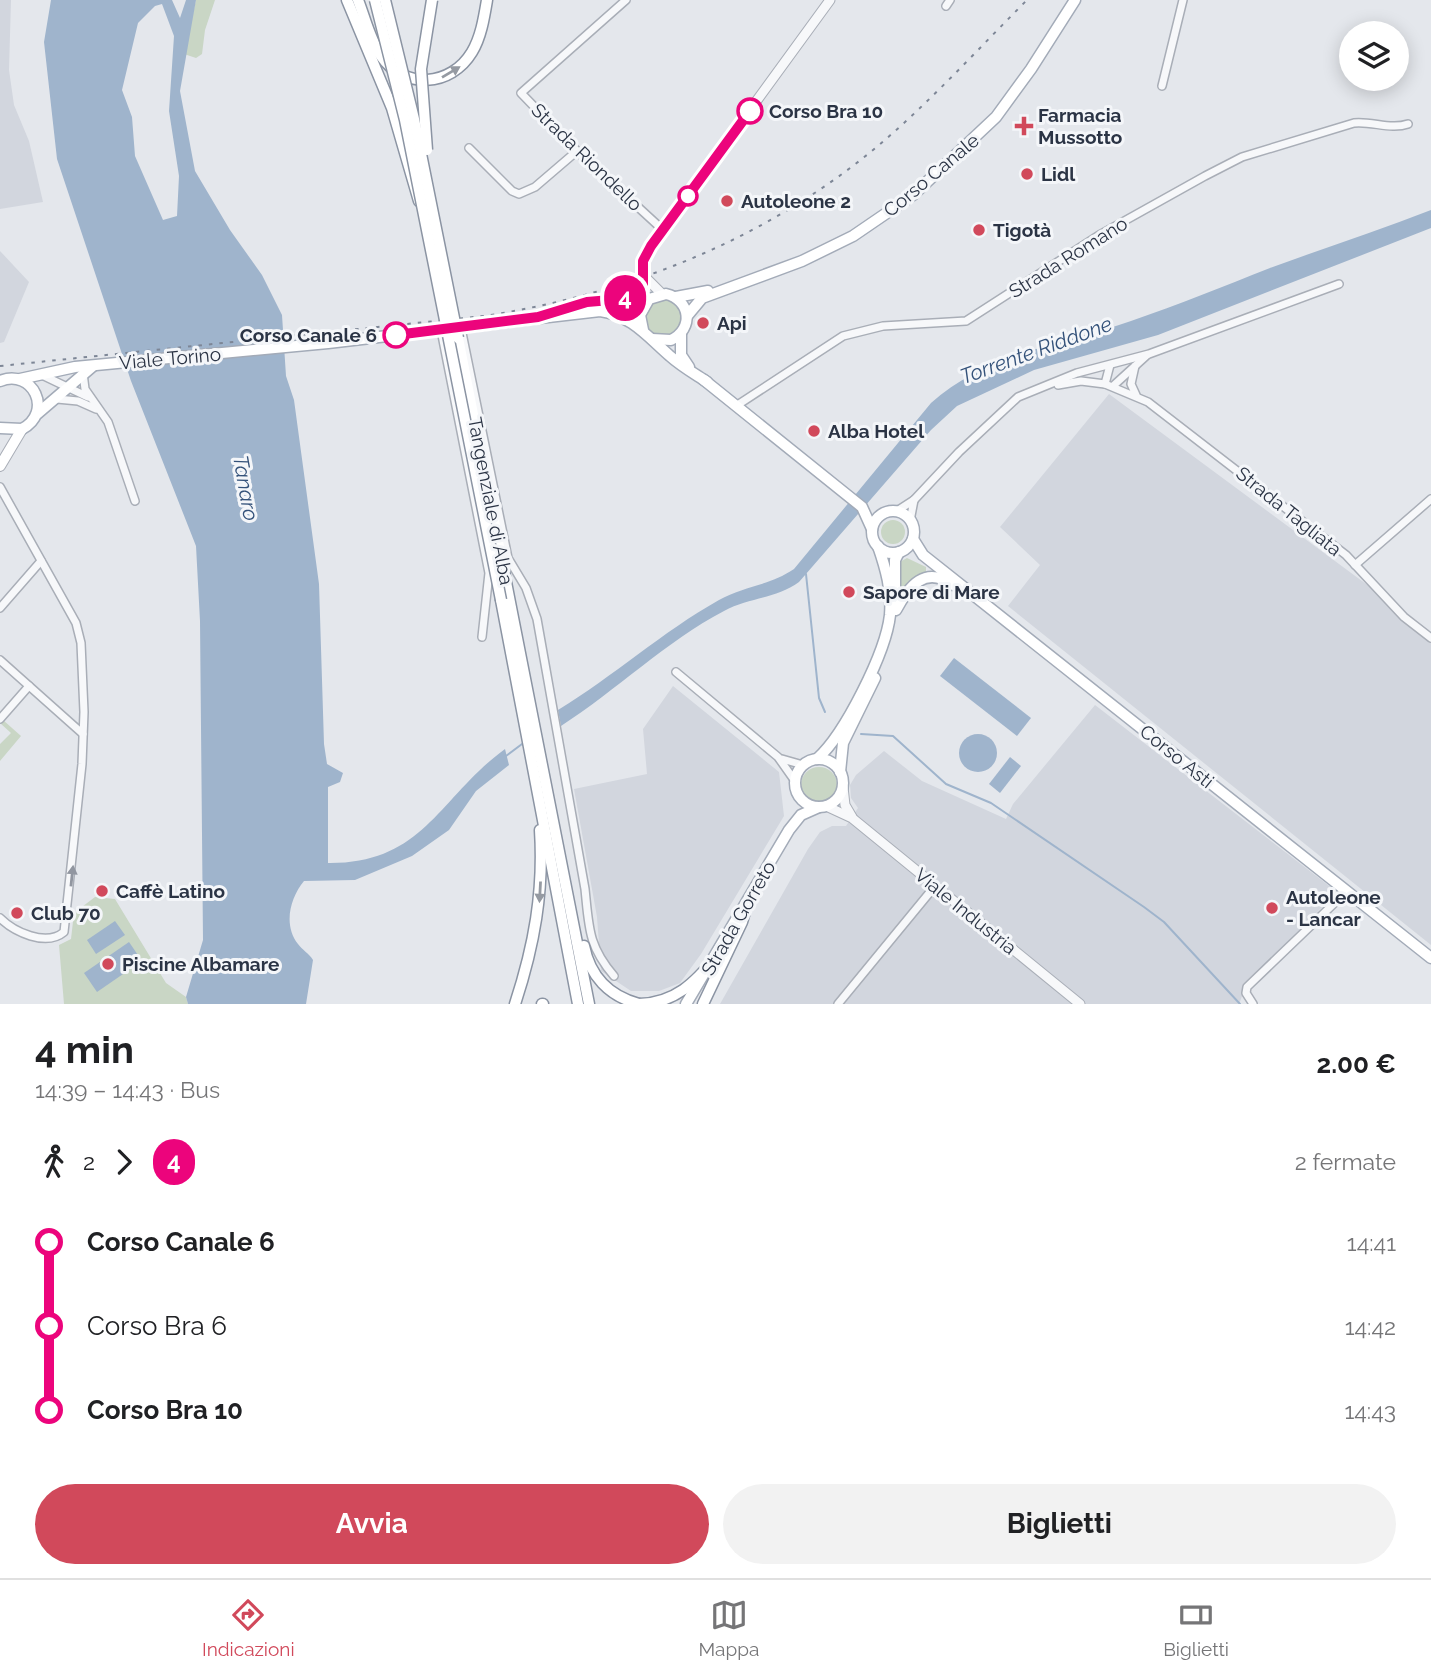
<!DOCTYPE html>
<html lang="it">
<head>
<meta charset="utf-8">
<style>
  :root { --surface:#fff; --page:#f2f2f2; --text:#202124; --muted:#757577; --line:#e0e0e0; --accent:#d1495b }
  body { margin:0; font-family:Raleway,sans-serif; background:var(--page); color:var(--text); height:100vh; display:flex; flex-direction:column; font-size:26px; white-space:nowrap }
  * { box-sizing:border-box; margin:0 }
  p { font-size:23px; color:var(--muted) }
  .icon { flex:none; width:38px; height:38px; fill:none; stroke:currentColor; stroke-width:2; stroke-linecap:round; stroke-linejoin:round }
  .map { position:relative; height:1004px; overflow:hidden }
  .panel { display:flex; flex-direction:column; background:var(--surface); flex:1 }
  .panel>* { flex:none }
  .badge { padding:0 14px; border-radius:23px; font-size:24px; line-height:46px }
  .fabs { position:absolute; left:1339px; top:21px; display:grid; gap:14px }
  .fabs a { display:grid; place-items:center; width:70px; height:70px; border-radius:50%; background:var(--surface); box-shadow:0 4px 18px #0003; font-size:35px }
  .map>.badge { position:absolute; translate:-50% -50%; box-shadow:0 0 0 4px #fff }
  .legs { display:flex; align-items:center; gap:10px; height:77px; padding:0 35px; font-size:23px }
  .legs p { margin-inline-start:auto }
  .summary { display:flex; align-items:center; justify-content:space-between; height:119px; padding:0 35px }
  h1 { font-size:38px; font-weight:700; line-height:52px }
  .cta { display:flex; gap:14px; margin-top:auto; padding:14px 35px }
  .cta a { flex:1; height:80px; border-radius:42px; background:var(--accent); color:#fff; font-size:28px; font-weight:700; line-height:80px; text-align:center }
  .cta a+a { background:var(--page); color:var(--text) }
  ul { padding:0 35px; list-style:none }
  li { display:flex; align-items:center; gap:24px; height:84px; font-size:26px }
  li i { display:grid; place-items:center; width:10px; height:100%; margin:0 9px; background:currentColor }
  li i::after { content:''; width:18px; height:18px; margin:-9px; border:5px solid; border-radius:50%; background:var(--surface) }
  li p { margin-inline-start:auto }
  li:first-child i { background:linear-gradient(#0000 50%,currentColor 0) }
  li:last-child i { background:linear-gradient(currentColor 50%,#0000 0) }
  .tab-bar { display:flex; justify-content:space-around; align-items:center; height:98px; border-top:2px solid var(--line); background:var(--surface); font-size:19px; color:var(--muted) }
  .tab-bar a { display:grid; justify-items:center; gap:4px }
  .tab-bar .active { color:var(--accent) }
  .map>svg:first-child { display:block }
  .built { fill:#d2d6de }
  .green { fill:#c9d6c5 }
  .water { fill:#9fb4cc; fill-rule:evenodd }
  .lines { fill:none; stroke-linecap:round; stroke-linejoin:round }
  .stream { stroke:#9fb4cc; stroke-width:2 }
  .minor-casing { stroke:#a9aeb7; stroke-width:10 }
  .tertiary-casing { stroke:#a9aeb7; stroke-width:11 }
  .secondary-casing { stroke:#a9aeb7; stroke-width:12 }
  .primary-casing { stroke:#a3abb8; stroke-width:13 }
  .trunk-casing { stroke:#8b94a3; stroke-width:13 }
  .minor { stroke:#f7f8fa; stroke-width:7 }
  .tertiary { stroke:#f7f8fa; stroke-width:9 }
  .secondary { stroke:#fff; stroke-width:10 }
  .primary { stroke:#fff; stroke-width:10 }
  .trunk { stroke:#fff; stroke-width:10 }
  .rail { stroke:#7d8696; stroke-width:2; stroke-dasharray:3.5 7; stroke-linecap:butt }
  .trunk-bridge-casing { stroke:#8b94a3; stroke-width:13; stroke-linecap:butt }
  .trunk-bridge { stroke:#fff; stroke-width:10 }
  .oneway { fill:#959aa2 }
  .oneway2 { fill:#9196a0 }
  .line-1-casing { stroke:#fff; stroke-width:16 }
  .line-1 { stroke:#ec047c; stroke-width:10 }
  .stop-1-dot { fill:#fff; stroke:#ec047c; stroke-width:3.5 }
  .poi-dot { fill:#d1495b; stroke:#f4f6f9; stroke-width:2.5 }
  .labels { text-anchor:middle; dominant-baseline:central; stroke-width:6; stroke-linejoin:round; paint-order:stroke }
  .stop-label { font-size:19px; font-weight:bold; fill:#2b3445; stroke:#f4f6f9; text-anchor:start }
  .poi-label { font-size:19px; font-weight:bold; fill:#2b3445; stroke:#f4f6f9; text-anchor:start }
  .street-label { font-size:19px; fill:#2b3445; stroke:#f4f6f9 }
  .water-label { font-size:21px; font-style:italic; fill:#34527a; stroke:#f4f6f9 }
</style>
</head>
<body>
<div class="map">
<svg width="1431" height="1004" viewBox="0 0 1431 1004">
  <rect width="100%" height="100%" fill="#e4e7ec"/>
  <g class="built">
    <polygon points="0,0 11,0 9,70 14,105 29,141 43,202 0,209"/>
    <polygon points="0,251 29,282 4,342 0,343"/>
    <polygon points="1109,394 1431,632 1431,945 1008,606 1040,565 1000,527"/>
    <polygon points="673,686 779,772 784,816 701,954 680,983 659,991 631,991 601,971 597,917 574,789 647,774 643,729"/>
    <polygon points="1095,705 1337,892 1247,983 1239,1004 720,1004 808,849 820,832 832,826 846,826 858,808 851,798 850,785 856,775 884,751 922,781 1006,819 1013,804"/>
  </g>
  <g class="green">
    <polygon points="196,0 215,0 205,30 202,54 196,58 184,54"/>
    <circle cx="664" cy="318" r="19"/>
    <circle cx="893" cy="532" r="12"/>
    <polygon points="907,558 926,567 926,574 900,595 898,563"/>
    <polygon points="3,720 21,736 0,761 0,744 11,733 0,723"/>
    <circle cx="819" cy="785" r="18"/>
    <polygon points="95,897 115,899 166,983 186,997 188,1004 64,1004 59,945 71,939 74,913"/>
  </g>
  <g class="water">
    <path d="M51,0H172L180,18L186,0H196L180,91L195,171L230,230L262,275L282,315L286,376L294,400L319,584L324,744L327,764L343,773L340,782L328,787V863C424,864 439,797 505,749L509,765L476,791L449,830L412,856L355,880L304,881C290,898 283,925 298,944C302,950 309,953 313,960L306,1004H188L186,997L203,940L200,621L196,546L131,381L57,159L44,42ZM162,4L174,36L169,111L179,176L177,216L163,220L135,156L132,117L122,90L138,23L155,6Z"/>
    <path d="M1431,210V228L1158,335L1034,370L957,406L931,430L799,582C776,599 749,597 724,611C665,642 617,690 561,726L558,710C614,676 662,632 719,600C743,586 769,586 794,569L931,403C987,353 1062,345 1131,321C1178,305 1224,286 1270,268C1324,248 1378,231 1431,210Z"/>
    <polygon points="954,658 1031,718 1017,736 940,676"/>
    <circle cx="978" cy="753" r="19"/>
    <polygon points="1010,757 1021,766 1000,793 989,784"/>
    <polygon points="115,921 125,935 96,954 87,940"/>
    <polygon points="129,942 142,961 97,992 84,973"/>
  </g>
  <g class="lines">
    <g class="stream">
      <polyline points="806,574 819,698 825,712"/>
      <polyline points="861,734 893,736 946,784 991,803 1144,907 1164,922 1240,1004"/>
      <polyline points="506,756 522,744"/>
    </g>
    <g class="minor-casing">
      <g id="minor">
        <polyline points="626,0 521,93 577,151 663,230"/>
        <polyline points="946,6 950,0"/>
        <polyline points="1162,86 1183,0"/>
        <polyline points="469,148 512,191 519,194 535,187 577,151"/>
        <path d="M461,328L508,558L526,588L537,619L585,889C589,927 588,946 614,976"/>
        <polyline points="441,330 489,573 482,637"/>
        <polyline points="1135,366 1131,384 1136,395"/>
        <polyline points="83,373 85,389 108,422 135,501"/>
        <polyline points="42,375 88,397"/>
        <polyline points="1105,384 1110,365"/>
        <polyline points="1058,385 1081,381 1105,384 1148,402 1346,555 1404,617 1431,638"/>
        <polyline points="1113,386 1146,356"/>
        <polyline points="57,399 78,401 96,409"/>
        <path d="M736,406L843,336L883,326L966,321L1101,234L1205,176L1242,157L1354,123C1372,121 1391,130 1408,124"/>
        <path d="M0,487L76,623L81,643L84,712L82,764L64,932C46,947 14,932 0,918"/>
        <polyline points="897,511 914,500 959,452 1018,397 1077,373 1149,354 1339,284"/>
        <polyline points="910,521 914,500"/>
        <polyline points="1355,565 1431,499"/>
        <polyline points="0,608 41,561"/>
        <polyline points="0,660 83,734"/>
        <polyline points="676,672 778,757 795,781"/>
        <polyline points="0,719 29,686"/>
        <polyline points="782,759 803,765"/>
        <polyline points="838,1004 935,886"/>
        <polyline points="1253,1004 1246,993 1247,987 1347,891"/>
      </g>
    </g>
    <g class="tertiary-casing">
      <g id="tertiary">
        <polyline points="645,277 662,294"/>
        <polyline points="557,313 587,301 638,295 645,277 644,261 651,246 830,0"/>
        <polyline points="843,787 845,805 852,817"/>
        <polyline points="826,806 852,818 1080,1004"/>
      </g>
    </g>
    <g class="secondary-casing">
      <polyline id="secondary" points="0,466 22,429"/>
    </g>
    <g class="primary-casing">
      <g id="primary">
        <polyline points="676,297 708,291"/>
        <polyline points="599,306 644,304"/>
        <polyline points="687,316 702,298 802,261 853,236 913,195 996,117 1031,69 1075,0"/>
        <path d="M643,330L640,315L649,299L666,294C691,300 694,329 671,340L652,339"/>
        <polyline points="681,334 681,355 689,367"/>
        <path d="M20,379L75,367L328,343L600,311C631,315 648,337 670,356C681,366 695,374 707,382"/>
        <polyline points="704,380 862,507 872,529"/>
        <path d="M0,381C33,368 54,412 22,429L0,428"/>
        <polyline points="37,414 93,366"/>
        <circle cx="893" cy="532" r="21"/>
        <polyline points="913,539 923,555 1431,958"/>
        <polyline points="895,588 895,560 899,552"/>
        <path d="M896,610C909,586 925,565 953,585"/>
        <circle cx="819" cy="783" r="24"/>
        <path d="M817,759C845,734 886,652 890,615C892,591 886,569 878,546"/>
        <polyline points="840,772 843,743 875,678"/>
        <polyline points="686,1004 789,830 801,815 819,807"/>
      </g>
    </g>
    <g class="trunk-casing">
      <g id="trunk">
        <polyline points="347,0 392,108 419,201"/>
        <path d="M358,0C365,18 370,40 381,56C404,90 451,87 472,52C481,37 484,18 487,0"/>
        <polyline points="458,338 589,1004"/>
        <polyline points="501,600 578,1004"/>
        <path d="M584,946C590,976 609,996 639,1004"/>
        <path d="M515,1004C534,946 544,892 540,830"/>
        <polyline points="542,1004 543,1004"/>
        <path d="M639,1004C675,1003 695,983 717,956"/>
        <polyline points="703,1004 742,922 748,902"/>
      </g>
    </g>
    <use href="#minor" class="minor"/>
    <use href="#tertiary" class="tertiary"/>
    <use href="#secondary" class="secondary"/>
    <use href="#primary" class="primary"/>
    <use href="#trunk" class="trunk"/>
    <path class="rail" d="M0,366L484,316C628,294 766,240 879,145C931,101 978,49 1027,0"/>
    <g class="trunk-bridge-casing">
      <g id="trunk-bridge">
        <polyline points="375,0 405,120 501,600"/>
        <polyline points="385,0 414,119 458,338"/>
        <polyline points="427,150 421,69 432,0"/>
      </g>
    </g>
    <use href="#trunk-bridge" class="trunk-bridge"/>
  </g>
  <defs><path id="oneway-solid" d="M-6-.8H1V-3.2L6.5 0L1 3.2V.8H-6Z" transform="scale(1.75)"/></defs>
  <g class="oneway">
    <use href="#oneway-solid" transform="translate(451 72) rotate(-31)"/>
    <use href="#oneway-solid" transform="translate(540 892) rotate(93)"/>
  </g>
  <use class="oneway2" href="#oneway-solid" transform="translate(72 876) rotate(-84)"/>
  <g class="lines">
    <g class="line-1-casing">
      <polyline id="line-1" points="396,335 538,317 587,302 634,298 643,286 643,261 651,246 750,111"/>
    </g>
    <use href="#line-1" class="line-1"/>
  </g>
  <g class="stop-1-dot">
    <circle cx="750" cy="111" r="12"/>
    <circle cx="688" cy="196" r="9"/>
    <circle cx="396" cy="335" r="12"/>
  </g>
  <g class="poi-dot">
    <path d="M1020.5 115.5h7v7h7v7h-7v7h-7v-7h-7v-7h7z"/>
    <circle cx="1027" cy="174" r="7"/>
    <circle cx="727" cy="201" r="7"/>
    <circle cx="979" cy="230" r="7"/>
    <circle cx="703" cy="323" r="7"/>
    <circle cx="814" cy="431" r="7"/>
    <circle cx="849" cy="592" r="7"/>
    <circle cx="102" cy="891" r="7"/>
    <circle cx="1272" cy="908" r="7"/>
    <circle cx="17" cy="913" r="7"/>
    <circle cx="108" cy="964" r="7"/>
  </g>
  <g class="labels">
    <g class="stop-label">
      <text x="769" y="111">Corso Bra 10</text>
      <text x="377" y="335" text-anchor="end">Corso Canale 6</text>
    </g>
    <g class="poi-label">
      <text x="1038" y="115">Farmacia<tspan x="1038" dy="22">Mussotto</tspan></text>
      <text x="1041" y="174">Lidl</text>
      <text x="741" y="201">Autoleone 2</text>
      <text x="993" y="230">Tigotà</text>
      <text x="717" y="323">Api</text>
      <text x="828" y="431">Alba Hotel</text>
      <text x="863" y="592">Sapore di Mare</text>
      <text x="116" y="891">Caffè Latino</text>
      <text x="1286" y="897">Autoleone<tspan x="1286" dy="22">- Lancar</tspan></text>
      <text x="31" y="913">Club 70</text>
      <text x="122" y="964">Piscine Albamare</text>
    </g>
    <g class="street-label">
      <text transform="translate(587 157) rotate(44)">Strada Riondello</text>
      <text transform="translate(931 175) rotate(-40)">Corso Canale</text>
      <text transform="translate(1068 257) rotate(-32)">Strada Romano</text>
      <text transform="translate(170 358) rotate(-5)">Viale Torino</text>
      <text transform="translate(491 501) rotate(79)">Tangenziale di Alba</text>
      <text transform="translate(1289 511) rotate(39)">Strada Tagliata</text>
      <text transform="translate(1177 756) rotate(39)">Corso Asti</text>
      <text transform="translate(966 911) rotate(39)">Viale Industria</text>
      <text transform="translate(738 918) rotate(-60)">Strada Gorreto</text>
    </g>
    <g class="water-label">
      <text transform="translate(1036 350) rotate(-20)">Torrente Riddone</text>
      <text transform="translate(246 488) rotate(80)">Tanaro</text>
    </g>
  </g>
</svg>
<div class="fabs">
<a><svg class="icon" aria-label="layers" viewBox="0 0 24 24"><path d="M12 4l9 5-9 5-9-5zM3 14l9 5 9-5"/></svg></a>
</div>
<b class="badge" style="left:625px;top:298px;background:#ec047c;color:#fff">4</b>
</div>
<section class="panel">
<div class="summary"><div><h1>4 min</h1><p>14:39 – 14:43 · Bus</p></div><b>2.00 €</b></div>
<div class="legs"><svg class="icon" aria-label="walk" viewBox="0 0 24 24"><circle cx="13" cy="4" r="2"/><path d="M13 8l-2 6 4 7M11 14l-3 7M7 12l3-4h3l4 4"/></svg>2<svg class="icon" aria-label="forward" viewBox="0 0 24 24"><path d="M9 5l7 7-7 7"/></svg><b class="badge" style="background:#ec047c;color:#fff">4</b><p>2 fermate</p></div>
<ul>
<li><i style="color:#ec047c"></i><b>Corso Canale 6</b><p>14:41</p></li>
<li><i style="color:#ec047c"></i><span>Corso Bra 6</span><p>14:42</p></li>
<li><i style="color:#ec047c"></i><b>Corso Bra 10</b><p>14:43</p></li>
</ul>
<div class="cta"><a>Avvia</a><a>Biglietti</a></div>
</section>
<nav class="tab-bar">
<a class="active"><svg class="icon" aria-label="directions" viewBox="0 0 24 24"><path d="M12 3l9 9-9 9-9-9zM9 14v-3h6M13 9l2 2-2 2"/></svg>Indicazioni</a>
<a><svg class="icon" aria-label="map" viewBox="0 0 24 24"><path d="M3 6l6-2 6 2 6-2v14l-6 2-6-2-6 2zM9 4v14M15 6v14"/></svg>Mappa</a>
<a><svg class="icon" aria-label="tickets" viewBox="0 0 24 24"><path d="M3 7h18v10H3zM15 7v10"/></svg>Biglietti</a>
</nav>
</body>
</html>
